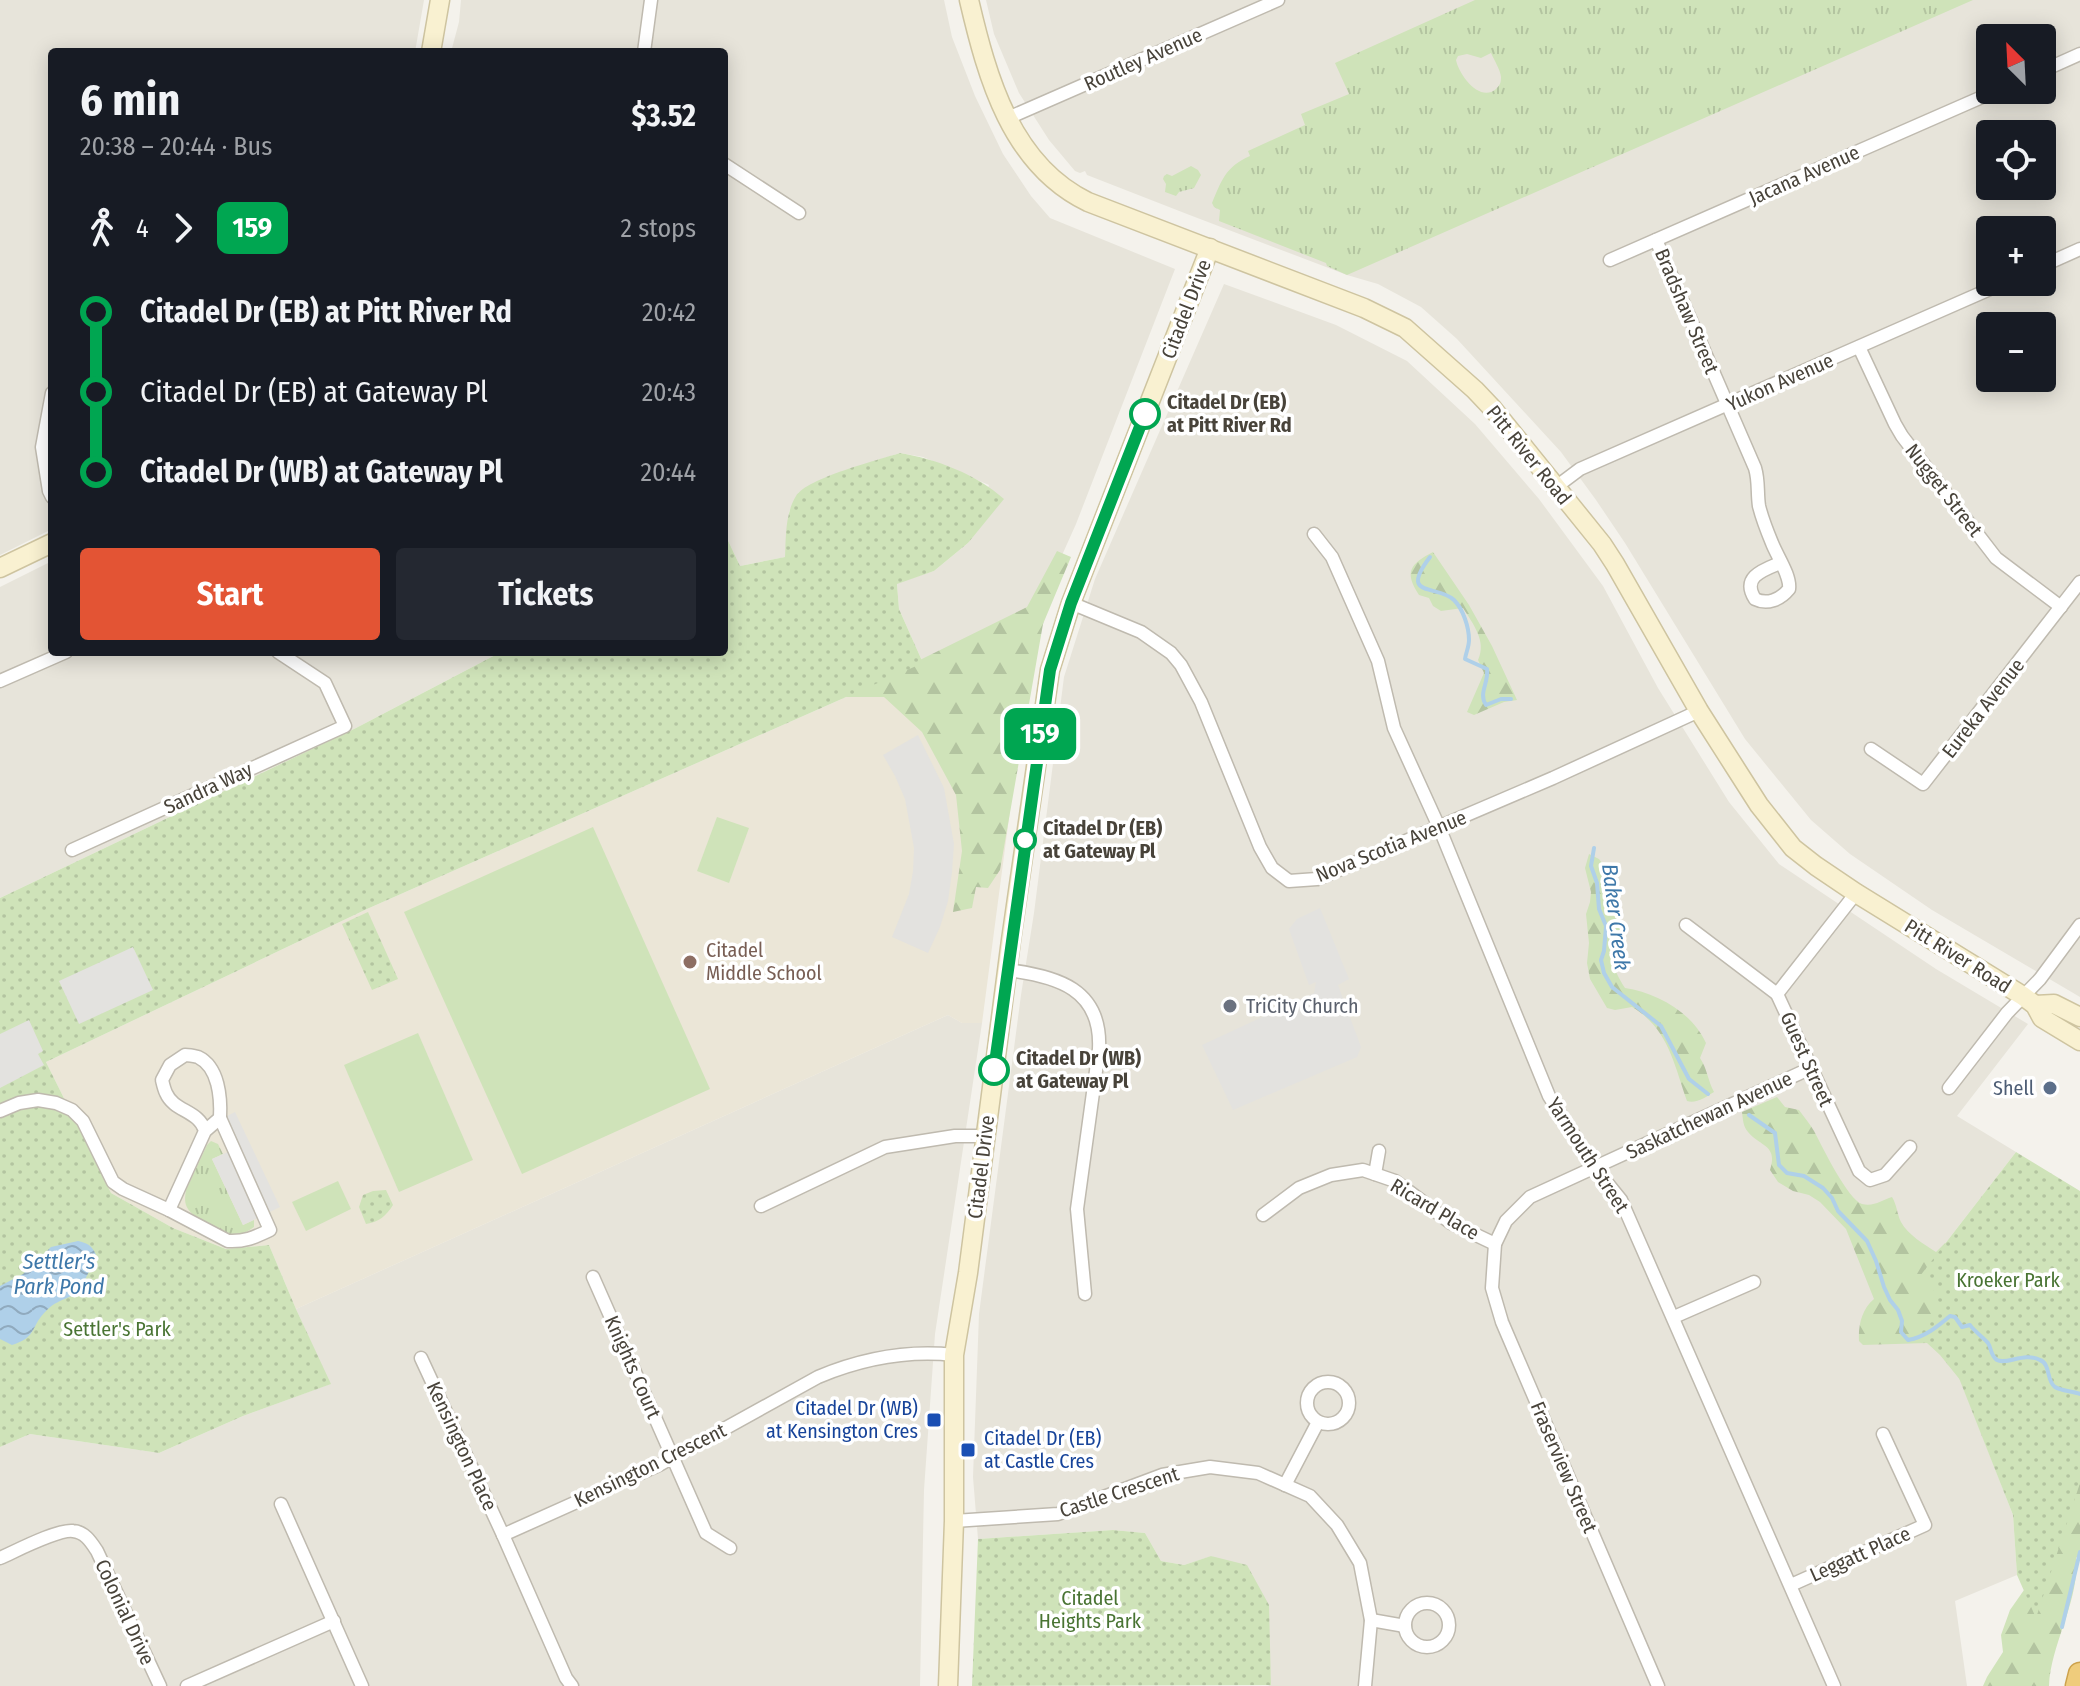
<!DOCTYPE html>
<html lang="en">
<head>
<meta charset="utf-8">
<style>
  :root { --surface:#171b24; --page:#242831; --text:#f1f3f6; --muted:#9ea1a6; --accent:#e35434 }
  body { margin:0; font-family:"Fira Sans Condensed",sans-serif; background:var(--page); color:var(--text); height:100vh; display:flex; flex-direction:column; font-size:30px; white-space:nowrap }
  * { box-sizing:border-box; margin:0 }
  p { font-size:26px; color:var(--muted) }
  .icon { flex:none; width:44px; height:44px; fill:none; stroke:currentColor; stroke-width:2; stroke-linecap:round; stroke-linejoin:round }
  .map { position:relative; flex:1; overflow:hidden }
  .sheet { position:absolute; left:48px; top:48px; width:680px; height:608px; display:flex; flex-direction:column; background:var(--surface); border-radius:8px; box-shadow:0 4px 20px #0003 }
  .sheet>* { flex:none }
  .badge { padding:0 16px; border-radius:12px; font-size:28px; line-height:52px }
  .needle { width:52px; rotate:336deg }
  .controls { position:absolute; left:1976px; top:24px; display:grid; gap:16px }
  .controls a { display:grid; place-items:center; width:80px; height:80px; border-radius:8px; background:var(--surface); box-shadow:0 4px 20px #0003; font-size:40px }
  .map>.badge { position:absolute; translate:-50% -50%; box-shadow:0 0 0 4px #fff }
  .legs { display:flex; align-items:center; gap:12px; height:88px; padding:0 32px; font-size:26px }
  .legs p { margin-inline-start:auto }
  .summary { display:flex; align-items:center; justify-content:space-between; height:136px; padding:0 32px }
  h1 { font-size:44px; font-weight:700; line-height:60px }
  .action { display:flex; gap:16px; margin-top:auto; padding:16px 32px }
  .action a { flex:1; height:92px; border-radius:8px; background:var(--accent); color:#fff; font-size:32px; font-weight:700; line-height:92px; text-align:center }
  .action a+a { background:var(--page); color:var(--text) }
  ul { padding:0 32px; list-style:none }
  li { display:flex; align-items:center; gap:28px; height:80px; font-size:30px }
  li i { display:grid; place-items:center; width:12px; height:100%; margin:0 10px; background:currentColor }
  li i::after { content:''; width:20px; height:20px; margin:-10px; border:6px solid; border-radius:50%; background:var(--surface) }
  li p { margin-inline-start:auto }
  li:first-child i { background:linear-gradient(#0000 50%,currentColor 0) }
  li:last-child i { background:linear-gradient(currentColor 50%,#0000 0) }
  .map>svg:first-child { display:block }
  .residential { fill:#e7e4da; fill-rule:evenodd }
  .education { fill:#ebe6d7 }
  .grass { fill:url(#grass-tufts); fill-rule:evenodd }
  .forest { fill:url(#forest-firs) }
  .park { fill:url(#park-dots) }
  .pitch { fill:#cfe3b9 }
  .parking { fill:#e3e2df }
  .water { fill:url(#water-waves) }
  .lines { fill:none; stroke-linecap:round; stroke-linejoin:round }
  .stream { stroke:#afd0e9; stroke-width:4 }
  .street-casing { stroke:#bfbaaf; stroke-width:15 }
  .secondary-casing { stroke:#cec4a0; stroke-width:21 }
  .highway-casing { stroke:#cda24c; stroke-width:25 }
  .street { stroke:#fff; stroke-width:12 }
  .secondary { stroke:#f9f1d1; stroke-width:18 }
  .highway { stroke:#efcc7c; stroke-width:22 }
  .line-1-casing { stroke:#fff; stroke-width:18 }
  .line-1 { stroke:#00a651; stroke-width:12 }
  .stop-1-dot { fill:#fff; stroke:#00a651; stroke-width:4 }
  .education-dot { fill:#8d6e63; stroke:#fff; stroke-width:3 }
  .worship-dot { fill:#6b7280; stroke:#fff; stroke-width:3 }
  .service-dot { fill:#5c6f8a; stroke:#fff; stroke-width:3 }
  .transit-dot { fill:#1a4fb4; stroke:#fff; stroke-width:3 }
  .labels { text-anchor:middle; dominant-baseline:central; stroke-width:7; stroke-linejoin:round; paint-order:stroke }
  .street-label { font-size:20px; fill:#48433a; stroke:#fff }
  .stop-label { font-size:20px; font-weight:bold; fill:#48433a; stroke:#fff; text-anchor:start }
  .education-label { font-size:20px; fill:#785e54; stroke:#fff; text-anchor:start }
  .worship-label { font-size:20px; fill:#5b616d; stroke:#fff; text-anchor:start }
  .service-label { font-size:20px; fill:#4e5e75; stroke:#fff; text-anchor:end }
  .park-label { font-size:20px; fill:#497433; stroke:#fff }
  .transit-label { font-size:20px; fill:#164399; stroke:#fff; text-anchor:end }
  .water-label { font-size:22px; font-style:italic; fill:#3e78a9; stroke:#fff }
</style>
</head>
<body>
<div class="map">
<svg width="2080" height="1686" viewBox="0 0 2080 1686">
  <defs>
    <pattern id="grass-tufts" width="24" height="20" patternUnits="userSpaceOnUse" patternTransform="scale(2)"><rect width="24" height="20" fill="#cfe3b9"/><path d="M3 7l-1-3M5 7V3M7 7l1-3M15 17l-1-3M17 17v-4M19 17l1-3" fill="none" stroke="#b3c4a0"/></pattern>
    <pattern id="forest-firs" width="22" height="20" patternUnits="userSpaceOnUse" patternTransform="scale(2)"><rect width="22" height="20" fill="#cfe3b9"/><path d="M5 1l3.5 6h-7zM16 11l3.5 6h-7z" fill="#b3c4a0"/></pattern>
    <pattern id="park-dots" width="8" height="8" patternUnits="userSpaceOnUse" patternTransform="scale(2)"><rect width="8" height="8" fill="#cfe3b9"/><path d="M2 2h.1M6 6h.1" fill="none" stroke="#b3c4a0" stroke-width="1.8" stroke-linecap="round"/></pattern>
    <pattern id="water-waves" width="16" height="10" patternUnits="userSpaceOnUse" patternTransform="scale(2)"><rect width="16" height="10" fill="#afd0e9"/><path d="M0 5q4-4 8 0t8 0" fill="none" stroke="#90aabe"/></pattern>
  </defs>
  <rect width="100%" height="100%" fill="#f4f2ec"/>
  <g class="residential">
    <polygon points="0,0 424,0 415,52 52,52 52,529 0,555"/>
    <polygon points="461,0 944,0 952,37 975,96 1003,154 1031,196 1050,218 1175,269 1076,524 1036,613 923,663 899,609 897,583 934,571 968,543 989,485 923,457 900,453 850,469 816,482 798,493 789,512 785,557 740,566 724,532 724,52 451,52 459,22"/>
    <path d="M986,0H2080V997L1932,910L1850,854L1811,820L1745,739L1625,543L1596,500L1561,452L1457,339L1421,307L1378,284L1347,275L1187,214L1087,175L1085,171L1080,173L1075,171L1049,140L1019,93L994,34ZM1990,38H2042V90H1990ZM1990,134H2042V186H1990ZM1990,230H2042V282H1990ZM1990,326H2042V378H1990Z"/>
    <polygon points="1224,284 1336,325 1407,361 1475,424 1539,499 1603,586 1658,688 1729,802 1779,864 1936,969 2028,1024 1957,1116 2016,1152 1920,1276 2013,1515 2017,1575 1955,1601 1967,1686 1268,1686 1271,1684 1269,1651 1212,1556 1184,1565 1161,1561 1145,1533 1113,1530 978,1539 973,1477 979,1314 1021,995 1034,913 1064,677 1095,579"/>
    <polygon points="52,561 52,652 501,652 356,728 0,898 0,587"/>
    <polygon points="948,1015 962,1023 982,1023 935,1334 924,1490 920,1686 0,1686 0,1447 30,1434 159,1453 243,1416 330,1384 296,1309"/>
  </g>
  <polygon class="education" points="1036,613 982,1023 962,1023 948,1015 296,1309 269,1245 226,1249 173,1228 111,1193 46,1062 367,909"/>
  <g class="grass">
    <path d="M1475,0H1973L1347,275L1327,266L1326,263L1219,221L1220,210L1214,207L1212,203C1222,180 1225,167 1250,156L1248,151L1305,125L1301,114L1349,94L1335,63ZM1491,53C1494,60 1500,69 1501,77C1501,83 1500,85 1496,89C1480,103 1459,75 1456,60L1458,56L1467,54L1481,58Z"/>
    <polygon points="1191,166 1198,170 1201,175 1194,188 1179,192 1176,196 1165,192 1166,184 1163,179 1164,176 1167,174 1172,176"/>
    <path d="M211,1141L218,1144L223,1154L212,1159L243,1225L254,1220V1227C248,1231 242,1235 235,1235C225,1234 193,1218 188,1209C184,1203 185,1197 186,1190L207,1145Z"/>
  </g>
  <g class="forest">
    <polygon points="1057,551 1071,557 1043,624 1000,870 988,888 976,887 972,908 953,912 962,851 956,795 922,732 884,697 845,697 1027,607"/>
    <path d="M1433,552L1469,605L1492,646L1517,700L1504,702L1474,715L1467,712L1484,673L1478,660C1487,641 1473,624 1463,608L1441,611L1433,606L1429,598L1419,595C1404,572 1410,564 1433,552Z"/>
    <path d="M1589,854L1599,859L1609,872L1614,886L1615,911L1624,936C1606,951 1613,970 1625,988C1657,993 1692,1012 1706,1043L1700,1058C1707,1068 1708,1081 1714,1092C1706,1097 1696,1104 1687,1101C1674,1064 1668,1028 1632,1007L1615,1010L1607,1008L1590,979L1587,963L1589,943L1586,914L1590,902L1591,892L1585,868Z"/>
    <path d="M1777,1097L1785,1107L1799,1110C1804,1117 1810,1124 1814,1131C1822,1146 1848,1200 1862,1204C1874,1207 1882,1200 1892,1197C1897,1205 1897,1214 1901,1222C1908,1235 1924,1244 1936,1252L1945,1243L2080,1395V1554L2076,1558C2080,1600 2051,1643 2049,1686H1983L1987,1677L2003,1652L2001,1635L2010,1610L2024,1590L2029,1579L2020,1517L1965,1386L1940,1355L1927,1343L1863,1345L1859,1341C1858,1325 1862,1309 1874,1299L1846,1229L1820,1202L1809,1195L1793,1191L1778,1182L1770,1170C1778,1145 1761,1147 1748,1132C1743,1126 1743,1120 1742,1112Z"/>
  </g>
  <g class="park">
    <path d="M900,453C936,459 976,474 1004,499L968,543L934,571L897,584L899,609L923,663L367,909L46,1062L111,1193L173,1228L226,1249L269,1245L296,1309L331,1384L243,1416L159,1453L30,1434L0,1447V898L356,728L501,652H724V532L740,566L785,557C786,537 785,514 796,496C807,478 878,460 900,453Z"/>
    <polygon points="368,912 398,979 372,990 342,924"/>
    <path d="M2016,1152L2080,1191V1483L2036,1618L2017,1575L2013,1515L1955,1368L1916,1330C1946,1315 1945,1297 1920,1276Z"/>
    <path d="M386,1190L393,1205C386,1216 379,1222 366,1224L359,1207L363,1195L373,1191Z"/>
    <polygon points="1113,1530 1145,1533 1161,1561 1184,1565 1211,1556 1247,1565 1269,1605 1271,1685 972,1686 978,1539"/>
  </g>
  <g class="pitch">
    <polygon points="717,817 749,828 729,883 697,871"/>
    <polygon points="593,827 710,1089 522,1174 404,912"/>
    <polygon points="418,1033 473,1160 399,1192 344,1065"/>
    <polygon points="338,1181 351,1209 306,1231 292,1202"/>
  </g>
  <g class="parking">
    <polygon points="918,735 944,788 954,844 952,872 948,901 940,927 928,953 892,937 909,894 913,871 914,848 905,799 895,776 883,755"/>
    <polygon points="1320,908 1349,979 1338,985 1361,1047 1357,1057 1233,1110 1202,1045 1314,993 1316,982 1309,985 1289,929 1297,919"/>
    <polygon points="133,947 153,990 79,1024 59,981"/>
    <polygon points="29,1020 43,1051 38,1054 44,1065 0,1088 0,1034"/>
    <polygon points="235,1112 280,1207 243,1225 212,1159 237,1148 223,1118"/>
  </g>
  <path class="water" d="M78,1241C87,1243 92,1245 96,1255C91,1267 82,1292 69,1297C60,1301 54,1303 47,1310C30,1326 38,1337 12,1345L0,1339V1286L23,1274L51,1247Z"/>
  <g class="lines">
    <g class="stream">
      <path d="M1430,557C1398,599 1438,584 1454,600C1463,609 1469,627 1469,640C1469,647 1466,652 1465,659L1487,669C1489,683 1478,693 1486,705L1501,699H1511"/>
      <polyline points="1594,848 1591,866 1597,883 1599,909 1606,926 1604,951 1601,960 1604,973 1612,987 1661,1026 1689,1079 1708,1094"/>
      <path d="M1749,1115L1775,1133L1779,1165L1787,1173L1804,1176L1823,1188L1832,1198L1838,1211L1867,1241L1876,1261L1884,1287L1890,1300L1898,1310L1902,1321L1901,1332L1908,1340C1925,1337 1937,1327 1950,1316L1955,1317L1962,1327L1970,1325C1974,1331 1985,1339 1988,1343C1992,1349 1990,1355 1997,1360C2006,1365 2025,1352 2040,1360C2051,1364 2046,1381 2055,1387C2061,1391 2073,1391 2080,1394"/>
      <polyline points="2062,1627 2080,1552"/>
    </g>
    <g class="street-casing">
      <g id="street">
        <polyline points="644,52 651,0"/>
        <polyline points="2042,71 2080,54"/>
        <polyline points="1008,118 1278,0"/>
        <polyline points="724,164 799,213"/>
        <path d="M1656,240L1755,468C1759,481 1757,493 1759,506C1762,518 1767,531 1772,543C1777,556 1791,576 1789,589C1780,600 1767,605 1755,599C1741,577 1763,570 1780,563"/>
        <polyline points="1610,260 1998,90"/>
        <polyline points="2042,266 2080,249"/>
        <polyline points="1859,347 1895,424 1902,436 1996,558 2061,607"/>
        <polyline points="52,393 42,447 49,491 52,497"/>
        <polyline points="1556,487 1580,469 2006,282"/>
        <polyline points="1314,534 1332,557 1378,661 1394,728 1439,827 1549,1096 1595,1168 1621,1200 1834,1686"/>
        <polyline points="1071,603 1141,632 1171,653 1181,665 1201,702 1260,847 1272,868 1289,881 1317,879 1553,778 1699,711"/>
        <polyline points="0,681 66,652"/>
        <polyline points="1871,749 1923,784 2080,582"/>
        <polyline points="72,850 345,726 325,683 278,652"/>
        <polyline points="1686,925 1777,994 1859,1171 1870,1180 1885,1175 1910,1147"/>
        <path d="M1007,970C1057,976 1102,989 1099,1049L1077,1209L1085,1294"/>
        <polyline points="1777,994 1856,893"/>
        <polyline points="1949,1088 2007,1013 2040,979 2080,925"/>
        <path d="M0,1111L19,1103L38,1100L56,1103L72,1110L83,1121L113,1182L123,1189L169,1210L228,1241C245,1242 255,1237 270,1230L220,1118"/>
        <polyline points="1375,1174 1379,1151"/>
        <polyline points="761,1206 885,1147 955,1136 984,1136"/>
        <path d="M169,1210L205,1131L220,1118C221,1098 219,1067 198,1057C194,1056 189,1055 185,1055L170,1065L162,1080C163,1084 164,1089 166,1093C174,1112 199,1110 205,1131"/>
        <polyline points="1263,1215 1299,1188 1331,1175 1363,1170 1395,1181 1451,1223 1495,1244"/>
        <polyline points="593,1277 706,1533 730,1548"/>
        <polyline points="1674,1317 1754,1282"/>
        <polyline points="421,1358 503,1535"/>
        <circle cx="1328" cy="1403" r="21"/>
        <polyline points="1285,1485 1318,1422"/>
        <polyline points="281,1504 362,1686"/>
        <polyline points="954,1521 1058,1514 1162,1475 1210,1467 1258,1473 1310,1496 1337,1525 1360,1563 1371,1620 1365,1686"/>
        <path d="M0,1558C16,1551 58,1529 73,1531C85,1532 91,1542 97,1551L160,1686"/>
        <polyline points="1791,1585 1925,1525 1883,1434"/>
        <circle cx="1427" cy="1625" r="22"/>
        <polyline points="1371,1620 1405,1626"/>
        <polyline points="187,1686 334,1621"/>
        <path d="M572,1686L566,1678L503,1535L659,1465L818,1377C861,1359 908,1350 954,1355"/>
        <polyline points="1658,1686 1502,1322 1492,1288 1495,1244 1506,1221 1530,1197 1811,1068"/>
      </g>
    </g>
    <g class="secondary-casing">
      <g id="secondary">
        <path d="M969,0C987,77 1011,165 1088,202L1364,308L1405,328L1475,390L1493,409L1602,544L1615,564L1699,711L1736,769L1759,805L1793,848L1816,866L1856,893L2023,996L2035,1005L2042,1018L2080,1041"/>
        <polyline points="431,52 440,0"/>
        <polyline points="0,568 52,543"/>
        <polyline points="2035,1005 2054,1004 2080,1017"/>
        <polyline points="948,1686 954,1521 954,1355 968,1273 1011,940 1050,670 1071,603 1210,248"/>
      </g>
    </g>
    <g class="highway-casing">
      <polyline id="highway" points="2077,1686 2080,1674"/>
    </g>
    <use href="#street" class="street"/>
    <use href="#secondary" class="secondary"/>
    <use href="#highway" class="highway"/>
  </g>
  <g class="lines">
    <g class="line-1-casing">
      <polyline id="line-1" points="994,1070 1050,670 1071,603 1145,414"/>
    </g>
    <use href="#line-1" class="line-1"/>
  </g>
  <g class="stop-1-dot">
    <circle cx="1145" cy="414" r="14"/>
    <circle cx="1025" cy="840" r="10"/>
    <circle cx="994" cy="1070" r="14"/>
  </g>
  <circle class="education-dot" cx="690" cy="962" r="8"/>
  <circle class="worship-dot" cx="1230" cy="1006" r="8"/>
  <circle class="service-dot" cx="2050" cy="1088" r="8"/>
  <g class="transit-dot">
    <rect x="926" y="1412" width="16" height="16" rx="4"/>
    <rect x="960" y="1442" width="16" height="16" rx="4"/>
  </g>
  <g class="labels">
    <g class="street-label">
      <text transform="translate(1143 59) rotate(-24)">Routley Avenue</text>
      <text transform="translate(1804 175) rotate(-24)">Jacana Avenue</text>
      <text transform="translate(1186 309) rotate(-69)">Citadel Drive</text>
      <text transform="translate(1687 311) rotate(67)">Bradshaw Street</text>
      <text transform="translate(1780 382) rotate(-24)">Yukon Avenue</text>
      <text transform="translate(1529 455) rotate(51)">Pitt River Road</text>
      <text transform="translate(1944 490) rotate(52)">Nugget Street</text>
      <text transform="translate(1983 708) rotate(-52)">Eureka Avenue</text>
      <text transform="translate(208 788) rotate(-25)">Sandra Way</text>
      <text transform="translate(1391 846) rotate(-22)">Nova Scotia Avenue</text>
      <text transform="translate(1958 956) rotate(32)">Pitt River Road</text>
      <text transform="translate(1807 1059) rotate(66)">Guest Street</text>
      <text transform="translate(1709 1115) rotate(-25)">Saskatchewan Avenue</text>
      <text transform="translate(1588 1155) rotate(57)">Yarmouth Street</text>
      <text transform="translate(981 1167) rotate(-83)">Citadel Drive</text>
      <text transform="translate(1435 1209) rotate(31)">Ricard Place</text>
      <text transform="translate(633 1367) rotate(66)">Knights Court</text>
      <text transform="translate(462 1446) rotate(65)">Kensington Place</text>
      <text transform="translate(650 1465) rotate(-26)">Kensington Crescent</text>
      <text transform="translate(1564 1467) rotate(67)">Fraserview Street</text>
      <text transform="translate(1119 1492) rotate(-18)">Castle Crescent</text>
      <text transform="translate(1860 1554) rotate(-24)">Leggatt Place</text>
      <text transform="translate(125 1612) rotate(65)">Colonial Drive</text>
    </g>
    <g class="stop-label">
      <text x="1167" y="402">Citadel Dr (EB)<tspan x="1167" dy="23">at Pitt River Rd</tspan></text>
      <text x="1043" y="828">Citadel Dr (EB)<tspan x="1043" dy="23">at Gateway Pl</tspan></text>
      <text x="1016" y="1058">Citadel Dr (WB)<tspan x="1016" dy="23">at Gateway Pl</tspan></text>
    </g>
    <g class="education-label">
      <text x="706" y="950">Citadel<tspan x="706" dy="23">Middle School</tspan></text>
    </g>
    <g class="worship-label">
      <text x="1246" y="1006">TriCity Church</text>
    </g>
    <g class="service-label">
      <text x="2034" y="1088">Shell</text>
    </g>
    <g class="park-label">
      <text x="2008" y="1280">Kroeker Park</text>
      <text x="117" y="1329">Settler's Park</text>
      <text x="1090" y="1598">Citadel<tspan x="1090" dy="23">Heights Park</tspan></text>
    </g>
    <g class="transit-label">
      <text x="918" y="1408">Citadel Dr (WB)<tspan x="918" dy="23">at Kensington Cres</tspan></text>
      <text x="984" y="1438" text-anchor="start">Citadel Dr (EB)<tspan x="984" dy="23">at Castle Cres</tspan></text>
    </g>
    <g class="water-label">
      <text transform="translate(1616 917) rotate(83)">Baker Creek</text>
      <text x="59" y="1261">Settler's<tspan x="59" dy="25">Park Pond</tspan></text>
    </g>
  </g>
</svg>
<div class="controls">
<a><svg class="needle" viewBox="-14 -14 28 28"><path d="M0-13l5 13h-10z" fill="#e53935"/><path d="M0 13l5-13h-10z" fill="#9ea1a6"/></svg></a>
<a><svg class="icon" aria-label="locate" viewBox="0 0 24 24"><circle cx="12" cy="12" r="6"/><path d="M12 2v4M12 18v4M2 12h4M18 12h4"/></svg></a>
<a>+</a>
<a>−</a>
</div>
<b class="badge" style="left:1040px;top:734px;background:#00a651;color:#fff">159</b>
<section class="sheet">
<div class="summary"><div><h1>6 min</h1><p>20:38 – 20:44 · Bus</p></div><b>$3.52</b></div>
<div class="legs"><svg class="icon" aria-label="walk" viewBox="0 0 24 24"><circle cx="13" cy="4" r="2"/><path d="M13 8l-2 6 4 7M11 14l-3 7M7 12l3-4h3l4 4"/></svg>4<svg class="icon" aria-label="forward" viewBox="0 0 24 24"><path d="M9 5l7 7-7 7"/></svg><b class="badge" style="background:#00a651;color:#fff">159</b><p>2 stops</p></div>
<ul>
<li><i style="color:#00a651"></i><b>Citadel Dr (EB) at Pitt River Rd</b><p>20:42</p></li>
<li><i style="color:#00a651"></i><span>Citadel Dr (EB) at Gateway Pl</span><p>20:43</p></li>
<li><i style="color:#00a651"></i><b>Citadel Dr (WB) at Gateway Pl</b><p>20:44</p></li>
</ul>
<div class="action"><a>Start</a><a>Tickets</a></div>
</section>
</div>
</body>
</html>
